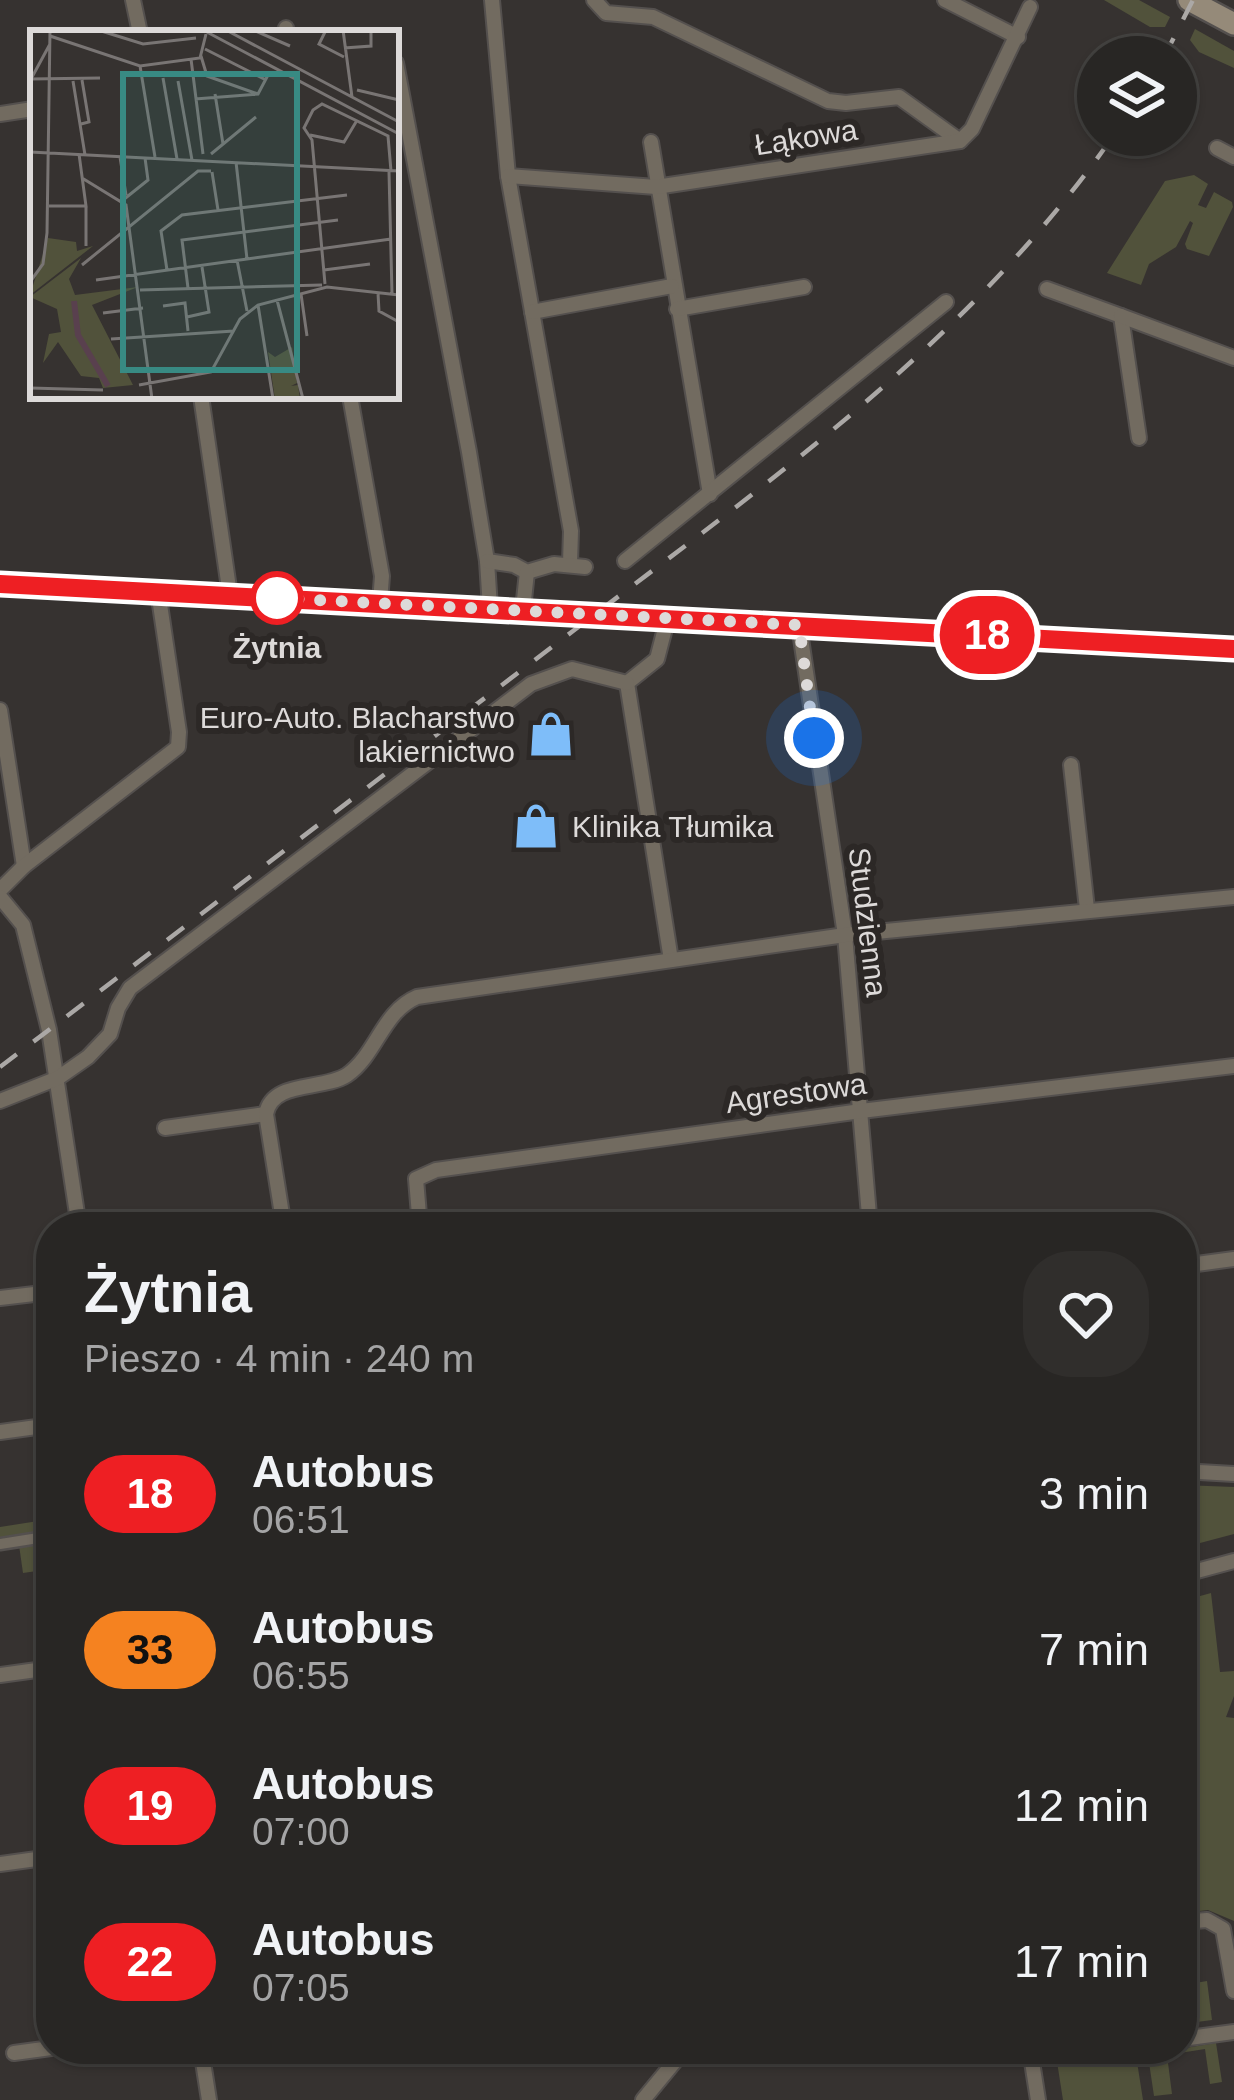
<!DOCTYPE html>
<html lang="pl">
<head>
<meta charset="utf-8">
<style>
  :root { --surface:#282624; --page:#302e2c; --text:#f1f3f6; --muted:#a5a5a6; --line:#444341 }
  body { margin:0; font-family:Arial,sans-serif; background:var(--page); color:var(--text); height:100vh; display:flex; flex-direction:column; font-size:45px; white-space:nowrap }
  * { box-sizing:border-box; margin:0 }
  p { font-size:39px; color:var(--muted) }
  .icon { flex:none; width:66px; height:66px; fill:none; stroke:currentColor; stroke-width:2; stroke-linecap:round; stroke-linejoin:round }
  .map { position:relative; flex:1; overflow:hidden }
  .side { position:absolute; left:36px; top:1212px; width:1161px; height:852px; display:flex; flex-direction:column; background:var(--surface); border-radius:48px; box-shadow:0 3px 9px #0004,0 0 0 3px var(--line) }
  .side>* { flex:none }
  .badge { padding:0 24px; border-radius:39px; font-size:42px; line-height:78px }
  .fabs { position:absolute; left:1077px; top:36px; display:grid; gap:24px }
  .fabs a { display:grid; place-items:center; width:120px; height:120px; border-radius:50%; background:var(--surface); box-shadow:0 3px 9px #0004,0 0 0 3px var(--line); font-size:60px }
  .you { position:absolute; width:60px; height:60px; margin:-30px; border:9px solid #fff; border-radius:50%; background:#1a73e8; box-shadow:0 0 0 18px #1a73e833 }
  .map>.badge { position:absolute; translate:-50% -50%; box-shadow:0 0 0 6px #fff }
  .round { display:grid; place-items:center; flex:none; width:126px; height:126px; border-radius:48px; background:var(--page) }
  .summary { display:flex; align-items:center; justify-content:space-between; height:204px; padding:0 48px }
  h1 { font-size:57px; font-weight:700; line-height:90px }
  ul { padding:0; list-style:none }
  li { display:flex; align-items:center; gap:36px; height:156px; padding:0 48px }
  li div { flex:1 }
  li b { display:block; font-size:45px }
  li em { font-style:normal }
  li .badge { min-width:132px; font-weight:700; text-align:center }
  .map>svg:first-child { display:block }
  .green { fill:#51523b }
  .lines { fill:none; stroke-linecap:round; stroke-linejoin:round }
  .pedestrian-casing { stroke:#54504e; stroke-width:15 }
  .minor-casing { stroke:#54504e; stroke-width:18 }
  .tertiary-casing { stroke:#54504e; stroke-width:22 }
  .secondary-casing { stroke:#54504e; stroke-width:26 }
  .pedestrian { stroke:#726b60; stroke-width:10 }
  .minor { stroke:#726b60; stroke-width:14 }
  .tertiary { stroke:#726b60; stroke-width:18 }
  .secondary { stroke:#958a79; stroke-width:21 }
  .rail { stroke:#aba8a6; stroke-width:4.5; stroke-dasharray:21 21; stroke-linecap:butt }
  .line-casing { stroke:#fff; stroke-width:27 }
  .line { stroke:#ee1f23; stroke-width:18 }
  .walk { stroke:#dddad9; stroke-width:12; stroke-dasharray:0 21.6 }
  .stop-dot { fill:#fff; stroke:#ee1f23; stroke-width:6 }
  .labels { text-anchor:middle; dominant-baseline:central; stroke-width:12; stroke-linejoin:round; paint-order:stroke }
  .street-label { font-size:30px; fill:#dddad9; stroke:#2c2826 }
  .stop-label { font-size:30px; font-weight:bold; fill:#dddad9; stroke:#2c2826 }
  .poi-label { font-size:30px; fill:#dddad9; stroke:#2c2826; text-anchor:end }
  .inset-river { fill:none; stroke:#59404e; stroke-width:6 }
  .inset-road { fill:none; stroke:#797574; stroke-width:3 }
  .view { fill:#388a83; fill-opacity:0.15; stroke:#388a83; stroke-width:6 }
  .inset-edge { fill:none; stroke:#dddad9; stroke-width:6 }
</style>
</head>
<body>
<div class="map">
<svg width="1234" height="2100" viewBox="0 0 1234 2100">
  <rect width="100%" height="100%" fill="#363230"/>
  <g class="green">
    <polygon points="1104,0 1139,0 1170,17 1165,27 1150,27"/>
    <polygon points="1195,29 1234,51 1234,68 1199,52 1190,40"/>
    <polygon points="1194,175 1208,184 1198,205 1206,208 1214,192 1232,202 1233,207 1209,256 1187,249 1185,244 1193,223 1190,221 1176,247 1149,264 1141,285 1107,273 1165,181"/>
    <polygon points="1182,1485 1234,1487 1234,1534 1185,1547"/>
    <polygon points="51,1519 51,1532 0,1539 0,1527"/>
    <polygon points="50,1540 51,1569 23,1573 19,1545"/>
    <polygon points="1211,1593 1220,1672 1234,1671 1234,1696 1226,1717 1234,1718 1234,1921 1208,1910 1182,1913 1182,1601"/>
    <polygon points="1207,1981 1212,2020 1182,2024 1182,2017 1200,2014 1195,1983"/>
    <polygon points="1182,2032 1185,2048 1216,2043 1222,2082 1210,2084 1205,2049 1167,2055 1172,2094 1154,2096 1147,2049 1182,2049"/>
    <polygon points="1055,2049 1135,2049 1143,2100 1063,2100"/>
  </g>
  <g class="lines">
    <g class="pedestrian-casing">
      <polyline id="pedestrian" points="0,1544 51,1536"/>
    </g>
    <g class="minor-casing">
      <g id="minor">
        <polyline points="133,0 140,33"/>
        <polyline points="492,0 508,176 571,531 570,563"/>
        <polyline points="594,0 606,13 653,17 828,101 846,103 899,97 960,141"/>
        <polyline points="945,0 1018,37"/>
        <polyline points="286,28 286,33"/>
        <polyline points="396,63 469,452 487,561 490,608"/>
        <polyline points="0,114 33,109"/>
        <polyline points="651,142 710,494"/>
        <polyline points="1217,148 1234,157"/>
        <polyline points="508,176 656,187 960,141 972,129 1030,7"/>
        <polyline points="1047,289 1121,316 1139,438"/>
        <polyline points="677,309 804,287"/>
        <polyline points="532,312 672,286"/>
        <polyline points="1121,316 1234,358"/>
        <polyline points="201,396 230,595"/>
        <polyline points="350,396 382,576 380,602"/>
        <polyline points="487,561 514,565 527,572 554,564 585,567"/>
        <polyline points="625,561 946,302"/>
        <polyline points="523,609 527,572"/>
        <polyline points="668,617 657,659 627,683 671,960"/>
        <polyline points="799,625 845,935 870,1227"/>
        <polyline points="0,710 24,866"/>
        <polyline points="1071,765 1087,909"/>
        <polyline points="0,890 24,866 178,747 179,732 158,591"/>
        <polyline points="0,897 23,925 49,1030 79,1227"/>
        <polyline points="0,1101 58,1078 88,1057 110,1034 118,1008 130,988 531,684 572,669 627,683"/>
        <polyline points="165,1128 266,1114"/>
        <path d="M284,1227L266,1114C272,1080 322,1091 347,1075C377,1054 382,1012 417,997L845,935L1234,897"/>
        <polyline points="420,1227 416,1179 436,1170 861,1111 1234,1066"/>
        <polyline points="1182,1266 1234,1259"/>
        <polyline points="0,1298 51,1292"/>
        <polyline points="0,1432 51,1425"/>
        <polyline points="1182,1471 1234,1474"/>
        <polyline points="1182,1575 1234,1561"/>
        <polyline points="0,1675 51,1668"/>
        <polyline points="0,1864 51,1857"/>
        <polyline points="1182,1922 1207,1920 1223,1929 1234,1991"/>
        <polyline points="1189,2038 1234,2032"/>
        <polyline points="201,2049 209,2100"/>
        <polyline points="1030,2049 1038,2100"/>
        <polyline points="14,2053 51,2048"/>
        <polyline points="643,2100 685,2049"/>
      </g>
    </g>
    <g class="tertiary-casing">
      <polyline id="tertiary" points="0,584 1234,649"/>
    </g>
    <g class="secondary-casing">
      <polyline id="secondary" points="1189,0 1234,24"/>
    </g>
    <use href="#pedestrian" class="pedestrian"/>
    <use href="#minor" class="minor"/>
    <use href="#tertiary" class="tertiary"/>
    <use href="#secondary" class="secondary"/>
    <g class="rail">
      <polyline points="1164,57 1193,0"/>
      <path d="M0,1067C191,922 382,776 573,631C773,478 967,344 1114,135"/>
    </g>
  </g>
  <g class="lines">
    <g class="line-casing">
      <polyline id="line" points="0,584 1234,649"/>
    </g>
    <use href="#line" class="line"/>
    <polyline class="walk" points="277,598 799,625 814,738"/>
  </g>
  <defs>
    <g id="shop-bare" transform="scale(3.6)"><path d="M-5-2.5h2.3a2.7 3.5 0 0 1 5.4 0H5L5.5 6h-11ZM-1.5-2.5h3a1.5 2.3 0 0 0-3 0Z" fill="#7ebdf9" stroke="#2c2826" stroke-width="2.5" paint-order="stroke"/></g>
  </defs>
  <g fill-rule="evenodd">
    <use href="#shop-bare" x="551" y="734"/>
    <use href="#shop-bare" x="536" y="826"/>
  </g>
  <circle class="stop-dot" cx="277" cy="598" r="24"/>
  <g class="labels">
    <g class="street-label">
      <text transform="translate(806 137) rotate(-9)">Łąkowa</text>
      <text transform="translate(868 922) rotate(83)">Studzienna</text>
      <text transform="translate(796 1093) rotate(-8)">Agrestowa</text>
    </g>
    <g class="stop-label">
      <text x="277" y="647">Żytnia</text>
    </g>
    <g class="poi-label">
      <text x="515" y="717">Euro-Auto. Blacharstwo<tspan x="515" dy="34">lakiernictwo</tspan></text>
      <text x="572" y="826" text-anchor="start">Klinika Tłumika</text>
    </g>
  </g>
  <g transform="translate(30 30)">
    <rect width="369" height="369" fill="#363230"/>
    <path d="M18,208L46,212L47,221L63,216L0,265ZM51,228L39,249L45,265L108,257L62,275L103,355L73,358L69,348L51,346L28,312L13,333L19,304L31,302L27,279L0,267ZM262,317L267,353L261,356L268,355L270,369H245L238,322L245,327Z" fill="#51523b"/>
    <path class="inset-river" d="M44,271L48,305L78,356"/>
    <path class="inset-road" d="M68,0L113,14L166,8M173,0L369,104M196,0L369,92M223,0L260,16M296,0L289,14L314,27M313,0L322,67M20,6L110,36L170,28L176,4M314,18L341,16V0M175,19L236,50M171,26L177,46L228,64M161,29L173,124M110,36L125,127M133,48L147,129M0,49L70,48M1,49L20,14M43,51L55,125M148,51L162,130M327,60L369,70M185,64L193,114M165,69L228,64L238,45M51,94L59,92L52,50M280,105L314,112L326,92M0,122L369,141M181,124L226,87M90,127L96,165M206,132L217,229M182,142L188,180M359,142L362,264M52,148L96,175L122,369M93,170L118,150L115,128M19,176H56L49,124M56,176V216M207,230L217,281M52,235L168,141H181M137,240L131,201L152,185L317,165M294,240L340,234M66,250L361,209M0,252L13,234L17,203L20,0M295,254L282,110L274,98L283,80L292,74L358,106L361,141M158,258L152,210L308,190M110,260L292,255M348,263L349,281L369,292M271,264L277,306M247,270L273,369M228,275L243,369M133,276L155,273L158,301M73,283L113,278M157,287L179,282L172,237M81,309L204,301M109,355L181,342L210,289L228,275L297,257L369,265M0,358L73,360"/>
    <path class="view" d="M93,44H267V340H93Z"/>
    <rect width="369" height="369" class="inset-edge"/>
  </g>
</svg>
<div class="fabs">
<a><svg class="icon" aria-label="layers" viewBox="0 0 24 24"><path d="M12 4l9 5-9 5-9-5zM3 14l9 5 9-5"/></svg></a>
</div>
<div class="you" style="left:814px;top:738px"></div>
<b class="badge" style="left:987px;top:635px;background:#ee1f23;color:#fff">18</b>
<section class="side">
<div class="summary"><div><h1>Żytnia</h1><p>Pieszo · 4 min · 240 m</p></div><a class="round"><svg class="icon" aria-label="heart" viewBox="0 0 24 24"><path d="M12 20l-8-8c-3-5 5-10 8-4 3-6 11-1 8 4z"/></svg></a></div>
<ul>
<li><span class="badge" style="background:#ee1f23;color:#fff">18</span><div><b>Autobus</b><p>06:51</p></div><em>3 min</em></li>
<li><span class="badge" style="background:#f58220;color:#111">33</span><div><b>Autobus</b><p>06:55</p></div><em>7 min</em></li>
<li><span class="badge" style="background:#ee1f23;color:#fff">19</span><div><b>Autobus</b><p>07:00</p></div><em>12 min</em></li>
<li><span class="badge" style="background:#ee1f23;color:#fff">22</span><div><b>Autobus</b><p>07:05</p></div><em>17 min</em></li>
</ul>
</section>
</div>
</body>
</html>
